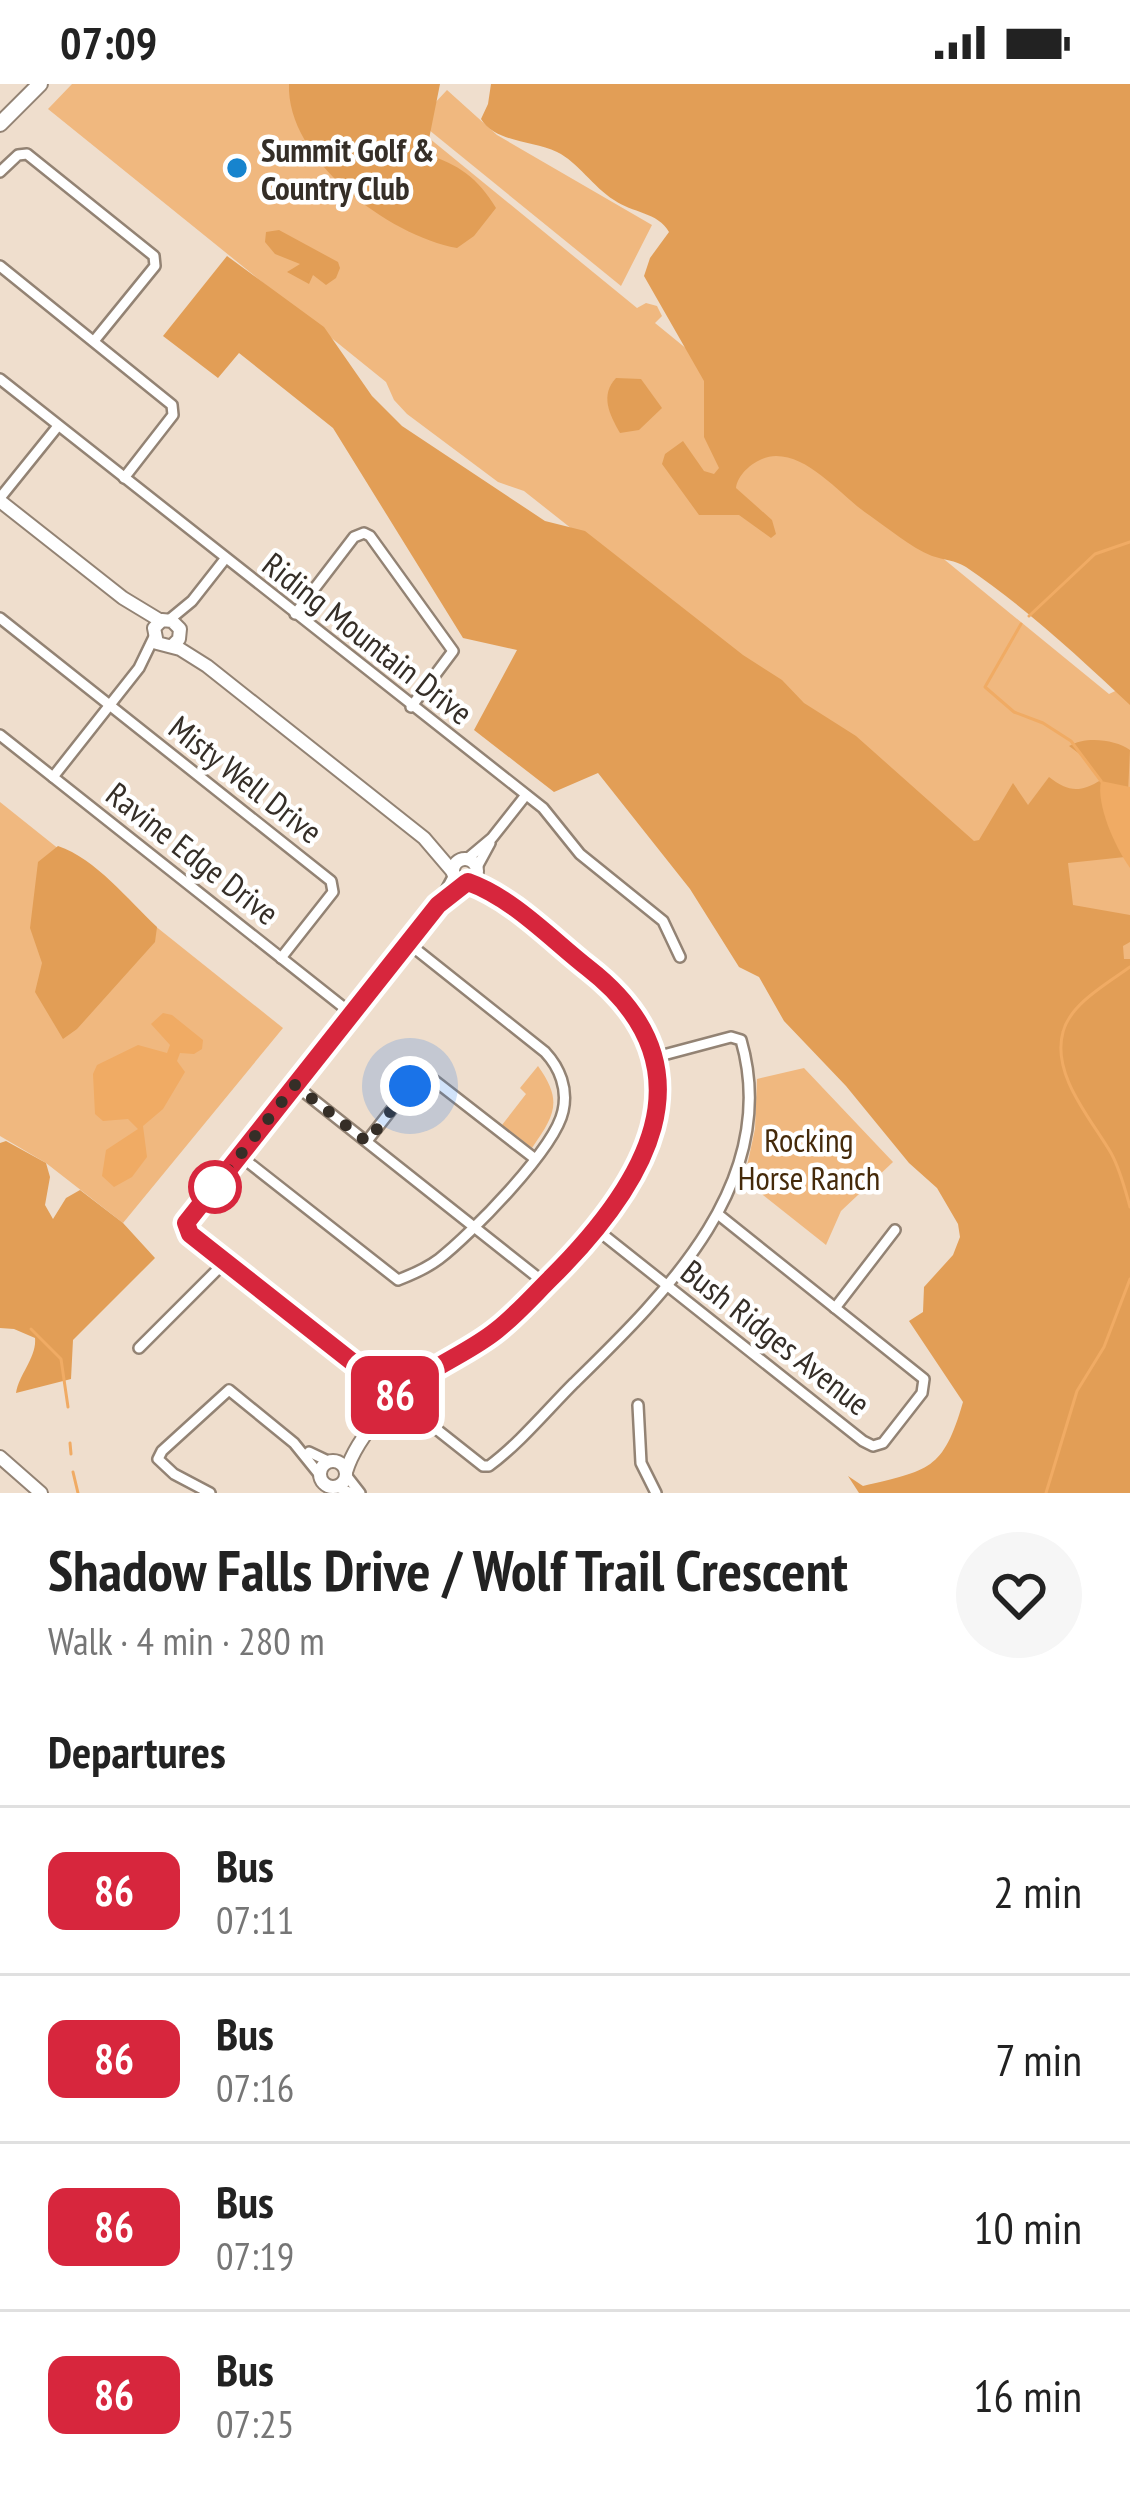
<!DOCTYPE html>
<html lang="en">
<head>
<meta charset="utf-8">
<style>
  :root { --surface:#fff; --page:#f6f6f6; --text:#222; --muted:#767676; --line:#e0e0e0 }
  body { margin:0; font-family:"PT Sans Narrow",sans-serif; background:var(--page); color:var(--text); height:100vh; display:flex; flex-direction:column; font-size:45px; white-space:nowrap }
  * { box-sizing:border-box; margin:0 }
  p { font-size:39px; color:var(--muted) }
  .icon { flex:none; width:66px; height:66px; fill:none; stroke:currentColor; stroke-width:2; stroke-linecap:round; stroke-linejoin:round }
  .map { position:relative; height:1409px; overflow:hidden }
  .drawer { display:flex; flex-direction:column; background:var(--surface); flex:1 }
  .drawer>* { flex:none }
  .badge { padding:0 24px; border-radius:18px; font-size:42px; line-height:78px }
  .you { position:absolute; width:60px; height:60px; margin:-30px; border:9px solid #fff; border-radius:50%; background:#1a73e8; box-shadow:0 0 0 18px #1a73e833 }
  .map>.badge { position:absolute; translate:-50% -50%; box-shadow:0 0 0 6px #fff }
  h2 { padding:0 48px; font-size:45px; line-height:108px }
  .round { display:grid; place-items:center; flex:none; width:126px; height:126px; border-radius:63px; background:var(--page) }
  .head { display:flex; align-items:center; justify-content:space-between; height:204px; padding:0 48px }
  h1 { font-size:57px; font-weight:700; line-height:90px }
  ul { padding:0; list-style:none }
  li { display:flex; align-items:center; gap:36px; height:168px; padding:0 48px; border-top:3px solid var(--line) }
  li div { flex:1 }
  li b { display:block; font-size:45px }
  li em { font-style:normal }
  li .badge { min-width:132px; font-weight:700; text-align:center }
  .status { display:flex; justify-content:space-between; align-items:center; height:84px; padding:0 60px; background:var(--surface); direction:ltr }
  .status svg { height:33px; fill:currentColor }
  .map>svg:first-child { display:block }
  .green { fill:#f0b87f }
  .forest { fill:#e29e56 }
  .water { fill:#f0ab64 }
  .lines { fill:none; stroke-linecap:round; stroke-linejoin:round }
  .stream { stroke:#f0ab64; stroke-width:3 }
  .street-casing { stroke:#938374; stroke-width:14 }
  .secondary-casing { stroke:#938374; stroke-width:16 }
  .primary-casing { stroke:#938374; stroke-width:18 }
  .street { stroke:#fff; stroke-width:9 }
  .secondary { stroke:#fff; stroke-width:12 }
  .primary { stroke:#fff; stroke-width:14 }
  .line-casing { stroke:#fff; stroke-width:27 }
  .line { stroke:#d7263d; stroke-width:18 }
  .walk { stroke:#352e27; stroke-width:12; stroke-dasharray:0 21.6 }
  .poi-dot { fill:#1784ce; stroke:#fff; stroke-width:4.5 }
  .stop-dot { fill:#fff; stroke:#d7263d; stroke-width:6 }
  .labels { text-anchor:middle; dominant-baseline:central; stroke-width:9; stroke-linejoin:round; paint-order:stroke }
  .poi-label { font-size:33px; font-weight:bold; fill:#352e27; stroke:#fff; text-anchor:start }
  .street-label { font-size:33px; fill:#352e27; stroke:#fff }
  .park-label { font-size:33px; fill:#452a0a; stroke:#fff }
</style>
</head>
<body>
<div class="status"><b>07:09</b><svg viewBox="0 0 49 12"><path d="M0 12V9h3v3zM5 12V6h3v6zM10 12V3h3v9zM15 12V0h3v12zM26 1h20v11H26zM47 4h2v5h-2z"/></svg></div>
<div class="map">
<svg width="1130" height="1409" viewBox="0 0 1130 1409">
  <rect width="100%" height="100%" fill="#efdecd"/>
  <g class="green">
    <polygon points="72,0 363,0 637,224 646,219 657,222 662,232 655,239 1109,610 1130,600 1130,894 1012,793 524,407 498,398 407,330 394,316 386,298 48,25"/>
    <polygon points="447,6 497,51 652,141 621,202 418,37"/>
    <polygon points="0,718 283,944 123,1139 46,1079 0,1052"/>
    <path d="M538,982C563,1017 555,1031 532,1064L502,1041L526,1010L520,1004Z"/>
    <polygon points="804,984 893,1078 841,1127 826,1161 744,1096 755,1045 757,995"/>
  </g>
  <g class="forest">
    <path d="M289,0H440L426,70C458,80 478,94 496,124L474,152L457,164C389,152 286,75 289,0Z"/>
    <path d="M491,0H1130V621C1078,572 1025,523 966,483C955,476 944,476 932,472C910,463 888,444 869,431C842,413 811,372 776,372C759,372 738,388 736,404L772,436L776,450L771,454L739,431H699L662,380L665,370L683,357L704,387L714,390L719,384L704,353V297L644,192L650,174L669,148C658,128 632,129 614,116C593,103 578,78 557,68C532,56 496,59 481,35L488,20Z"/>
    <polygon points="279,146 338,178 340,184 336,194 326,201 313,191 309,200 287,188 300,180 275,170 265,158 266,148"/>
    <path d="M227,172L324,243L372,312L402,342L545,437L585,447L743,571L782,596L804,619L856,652L974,757L979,756L1013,699L1028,721L1049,693C1068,708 1080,709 1101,696L1085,674L1069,662C1085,652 1115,655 1130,666L1125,773L1068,779L1073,821L1130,831V858L1123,862L1124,875H1130V1409H859L848,1392L863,1402C929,1386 943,1387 963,1318L909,1237L923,1228L924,1203L953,1171L960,1153L958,1140L937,1104L909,1079L846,1002L784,937L759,893L739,883L690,805L598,689L554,708L474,646L517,566L463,554L333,344L239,269L218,294L163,252Z"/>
    <path d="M616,294L641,295L662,324L639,346L620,349C609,330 600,311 616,294Z"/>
    <path d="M58,762C96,775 128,816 157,843L155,858L77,945L63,955L35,908L42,879L30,844L38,778Z"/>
    <path d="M6,1057L46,1079L50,1093L45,1121L53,1135L66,1114L80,1106L123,1139L155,1174L73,1256L71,1295L16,1309C19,1290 37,1273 35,1254L14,1245L0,1244V1059Z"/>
  </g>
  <g class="water">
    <path d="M1101,697L1130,703V784C1115,763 1096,721 1101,697Z"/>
    <polygon points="163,929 172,931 203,956 202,965 194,970 180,969 177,977 185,988 163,1025 143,1042 147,1073 132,1093 114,1103 102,1092 106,1066 138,1045 128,1035 103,1037 95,1030 93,990 97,981 138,961 167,969 170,961 151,940"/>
  </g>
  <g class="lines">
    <g class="stream">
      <polyline points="1029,532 1095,470 1130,458"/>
      <polyline points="1021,540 985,603 1014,628 1043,639 1071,657 1101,697"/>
      <path d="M1130,883C1108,899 1070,920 1063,948C1051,991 1092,1036 1111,1069C1120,1085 1125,1105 1130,1123"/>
      <polyline points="31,1245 61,1275 68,1323"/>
      <polyline points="70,1359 71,1370"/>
      <polyline points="73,1388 78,1409"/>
      <polyline points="1046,1409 1077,1307 1104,1263 1130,1195"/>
    </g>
    <g class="street-casing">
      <g id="street">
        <polyline points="0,88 18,71 27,70 154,172 155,182 94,257"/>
        <polyline points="0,182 172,321 173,331 124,394"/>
        <polyline points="0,295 543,724 580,770 663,837 680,873"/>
        <polyline points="0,414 58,342"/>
        <polyline points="295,530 354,453 364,449 370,452 453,567 411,623"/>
        <polyline points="0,534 331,797 333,808 281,874"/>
        <polyline points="169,536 192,517 225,475"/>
        <polyline points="0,651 352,930"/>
        <polyline points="53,693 139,584 154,553"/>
        <polyline points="467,775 492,754 526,711"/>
        <polyline points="477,783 490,759"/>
        <path d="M454,791L438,821L189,1135L190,1150L483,1382H489C520,1359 547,1326 574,1299C665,1210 782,1097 741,956L731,953L652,974"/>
        <polyline points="295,1001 546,1200"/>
        <polyline points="367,1057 417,993 426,990 534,1074"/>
        <path d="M239,1071L398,1196C411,1191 427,1184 439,1175C470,1151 555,1065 563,1027C568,1005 560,984 545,968L408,859"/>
        <polyline points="596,1145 863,1357 873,1362 883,1359 922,1309 924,1295 719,1131"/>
        <polyline points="835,1224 895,1146"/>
        <polyline points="139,1264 226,1177"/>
        <polyline points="638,1321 641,1379 656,1409"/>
        <polyline points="309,1368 328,1377"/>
        <polyline points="346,1391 360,1409"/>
        <polyline points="337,1403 351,1409"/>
        <polyline points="210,1409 174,1390 158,1375 162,1367 229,1306 294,1359 319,1390"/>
      </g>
    </g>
    <g class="secondary-casing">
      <g id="secondary">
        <polyline points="0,417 123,514 161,537"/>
        <polyline points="172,562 179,555 180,545 172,537 162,536 154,544 157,559 180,565 207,582 424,754 453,788"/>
        <circle cx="465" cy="787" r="12"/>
        <polyline points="0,1373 41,1409"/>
        <circle cx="333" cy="1390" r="13"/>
        <path d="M346,1388C357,1351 400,1306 433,1285C453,1272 476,1263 495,1248C517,1231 535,1210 554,1191C630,1116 704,1015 620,914C594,882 506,812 468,798"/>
      </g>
    </g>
    <g class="primary-casing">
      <polyline id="primary" points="0,40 40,0"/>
    </g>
    <use href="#street" class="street"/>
    <use href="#secondary" class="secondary"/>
    <use href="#primary" class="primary"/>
  </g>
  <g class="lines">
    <g class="line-casing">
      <path id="line" d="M466,799L438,821L186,1139L190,1150L398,1314C426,1283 465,1272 497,1246C516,1231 533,1212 550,1195C642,1104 719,986 588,884C551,855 513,814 468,798"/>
    </g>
    <use href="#line" class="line"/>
    <polyline class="walk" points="215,1103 295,1001 367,1058 410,1002"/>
  </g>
  <circle class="poi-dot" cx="237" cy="84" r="12"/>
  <circle class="stop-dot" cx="215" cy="1103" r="24"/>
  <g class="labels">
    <g class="poi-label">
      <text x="261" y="65">Summit Golf &amp;<tspan x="261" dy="38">Country Club</tspan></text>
    </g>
    <g class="street-label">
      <text transform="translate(368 554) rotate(38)">Riding Mountain Drive</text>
      <text transform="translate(246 695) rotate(38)">Misty Well Drive</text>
      <text transform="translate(193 769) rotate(38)">Ravine Edge Drive</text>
      <text transform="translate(776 1253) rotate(38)">Bush Ridges Avenue</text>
    </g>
    <g class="park-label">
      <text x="809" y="1055">Rocking<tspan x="809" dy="38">Horse Ranch</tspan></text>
    </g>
  </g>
</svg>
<div class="you" style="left:410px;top:1002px"></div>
<b class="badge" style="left:395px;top:1311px;background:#d7263d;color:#fff">86</b>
</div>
<section class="drawer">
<div class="head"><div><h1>Shadow Falls Drive / Wolf Trail Crescent</h1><p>Walk · 4 min · 280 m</p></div><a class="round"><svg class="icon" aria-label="heart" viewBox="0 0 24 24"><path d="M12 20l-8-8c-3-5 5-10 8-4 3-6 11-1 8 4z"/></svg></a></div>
<h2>Departures</h2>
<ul>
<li><span class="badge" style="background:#d7263d;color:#fff">86</span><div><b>Bus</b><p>07:11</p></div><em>2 min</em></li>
<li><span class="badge" style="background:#d7263d;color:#fff">86</span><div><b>Bus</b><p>07:16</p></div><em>7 min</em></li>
<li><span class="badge" style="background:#d7263d;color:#fff">86</span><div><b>Bus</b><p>07:19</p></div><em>10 min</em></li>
<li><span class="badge" style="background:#d7263d;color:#fff">86</span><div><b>Bus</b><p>07:25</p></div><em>16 min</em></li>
</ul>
</section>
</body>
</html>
